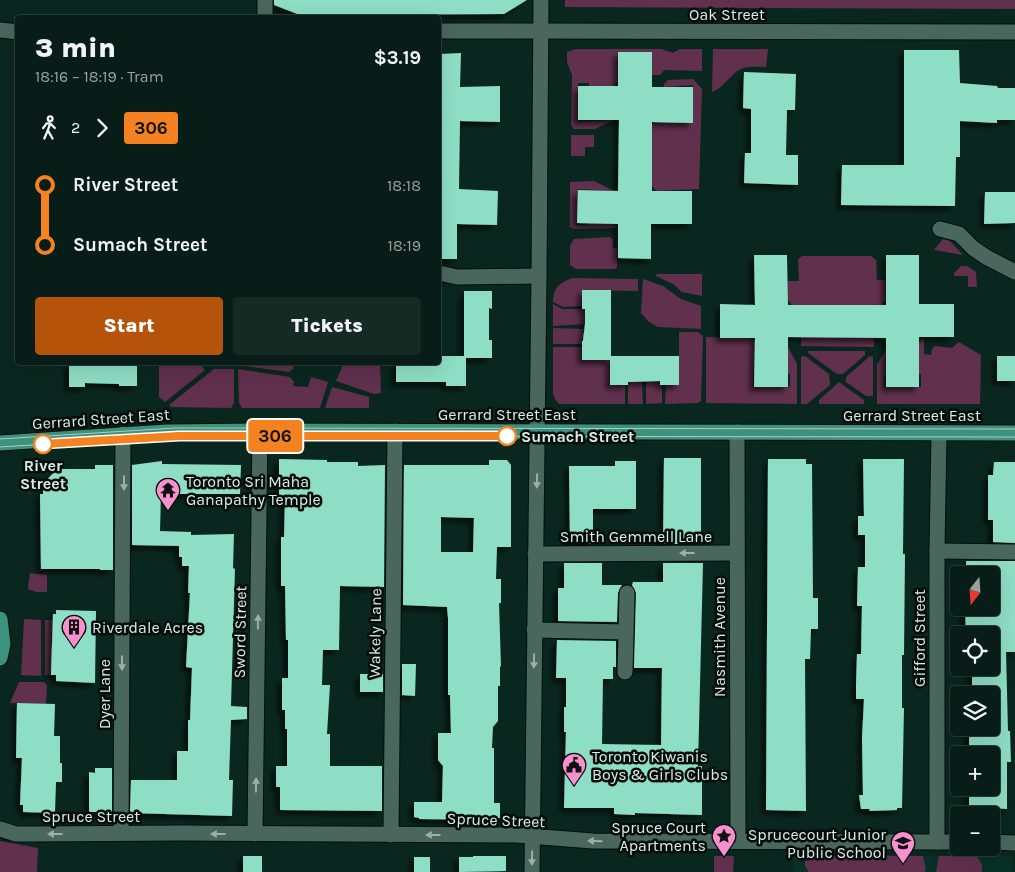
<!DOCTYPE html>
<html lang="en">
<head>
<meta charset="utf-8">
<style>
  :root { --surface:#081d17; --page:#162a24; --text:#f1f3f6; --muted:#98a2a1; --line:#293b36; --accent:#b45309 }
  body { margin:0; font-family:Karla,sans-serif; background:var(--page); color:var(--text); height:100vh; display:flex; flex-direction:column; font-size:19px; white-space:nowrap }
  * { box-sizing:border-box; margin:0 }
  p { font-size:16px; color:var(--muted) }
  .icon { flex:none; width:28px; height:28px; fill:none; stroke:currentColor; stroke-width:2; stroke-linecap:round; stroke-linejoin:round }
  .map { position:relative; flex:1; overflow:hidden }
  .side { position:absolute; left:15px; top:15px; width:426px; height:350px; display:flex; flex-direction:column; background:var(--surface); border-radius:5px; box-shadow:0 5px 20px #0002,0 0 0 1px var(--line) }
  .side>* { flex:none }
  .badge { padding:0 10px; border-radius:4px; font-size:18px; line-height:32px }
  .needle { width:32px; rotate:197deg }
  .buttons { position:absolute; left:950px; top:566px; display:grid; gap:10px }
  .buttons a { display:grid; place-items:center; width:50px; height:50px; border-radius:5px; background:var(--surface); box-shadow:0 5px 20px #0002,0 0 0 1px var(--line); font-size:25px }
  .map>.badge { position:absolute; translate:-50% -50%; box-shadow:0 0 0 2px #fff }
  .legs { display:flex; align-items:center; gap:8px; height:55px; padding:0 20px; font-size:16px }
  .legs p { margin-inline-start:auto }
  .head { display:flex; align-items:center; justify-content:space-between; height:85px; padding:0 20px }
  h1 { font-size:28px; font-weight:800; line-height:38px }
  .primary-button { display:flex; gap:10px; margin-top:auto; padding:10px 20px }
  .primary-button a { flex:1; height:58px; border-radius:5px; background:var(--accent); color:#fff; font-size:20px; font-weight:800; line-height:58px; text-align:center }
  .primary-button a+a { background:var(--page); color:var(--text) }
  ul { padding:0 20px; list-style:none }
  li { display:flex; align-items:center; gap:18px; height:60px; font-size:19px }
  li i { display:grid; place-items:center; width:8px; height:100%; margin:0 6px; background:currentColor }
  li i::after { content:''; width:12px; height:12px; margin:-6px; border:4px solid; border-radius:50%; background:var(--surface) }
  li p { margin-inline-start:auto }
  li:first-child i { background:linear-gradient(#0000 50%,currentColor 0) }
  li:last-child i { background:linear-gradient(currentColor 50%,#0000 0) }
  .map>svg:first-child { display:block }
  .built { fill:#083026 }
  .green { fill:#60304d }
  .building { fill:#8eddc5; fill-rule:evenodd; filter:url(#shadow) }
  .lines { fill:none; stroke-linecap:round; stroke-linejoin:round }
  .minor-casing { stroke:#001009; stroke-width:17 }
  .major-casing { stroke:#001009; stroke-width:17 }
  .minor { stroke:#4a675e; stroke-width:15 }
  .major { stroke:#3c927c; stroke-width:15 }
  .tram { stroke:#b6c9c3; stroke-width:1 }
  .oneway { fill:#9ab0a9 }
  .line-1-casing { stroke:#fff; stroke-width:11 }
  .line-1 { stroke:#f58220; stroke-width:8 }
  .stop-1-dot { fill:#fff; stroke:#f58220; stroke-width:2.5 }
  .labels { text-anchor:middle; dominant-baseline:central; stroke-width:5; stroke-linejoin:round; paint-order:stroke }
  .street-label { font-size:16px; fill:#dbece6; stroke:#040d0a }
  .stop-label { font-size:16px; font-weight:bold; fill:#dbece6; stroke:#040d0a; text-anchor:start }
  .poi-label { font-size:16px; fill:#dbece6; stroke:#040d0a; text-anchor:start }
</style>
</head>
<body>
<div class="map">
<svg width="1015" height="872" viewBox="0 0 1015 872">
  <defs>
    <filter id="shadow"><feDropShadow dx="-4.5" dy="4.5" stdDeviation="2.5" flood-color="#0009"/></filter>
  </defs>
  <rect width="100%" height="100%" fill="#0a271f"/>
  <polygon class="built" points="793,856 1013,856 1012,872 793,872"/>
  <g class="green">
    <polygon points="565,0 1015,0 1015,9 565,7"/>
    <polygon points="576,49 661,49 673,53 680,49 702,49 702,71 664,70 660,75 652,75 652,52 619,52 618,82 614,86 589,86 589,83 578,83 578,122 614,120 595,129 574,129 571,125 572,75 567,62 567,52"/>
    <path d="M713,49H768L766,67C759,67 748,66 741,69C730,74 724,88 712,92Z"/>
    <polygon points="693,79 702,89 699,189 656,191 652,186 652,124 656,120 693,123 693,85 664,87 664,84 668,80"/>
    <polygon points="571,135 594,135 594,147 585,147 585,156 571,156"/>
    <polygon points="594,181 614,191 578,189 577,225 588,225 589,223 614,224 618,228 574,229 570,227 570,182"/>
    <polygon points="610,237 613,239 613,248 618,248 617,267 615,269 576,269 570,265 570,246 574,239"/>
    <polygon points="943,239 950,241 963,255 934,250"/>
    <polygon points="802,256 871,256 876,260 877,280 886,280 886,300 881,305 792,305 788,300 787,281 799,281 798,259"/>
    <polygon points="961,266 967,266 976,272 977,287 968,287 968,276 954,276 954,273"/>
    <polygon points="656,274 702,274 702,296 682,292 673,284 656,276"/>
    <path d="M572,278L638,279V291L582,290V306L563,307L553,302C553,287 560,283 572,278Z"/>
    <polygon points="643,279 663,286 681,299 701,306 701,329 658,327 649,322 641,313"/>
    <polygon points="553,304 562,309 585,309 585,324 553,326"/>
    <polygon points="553,328 584,329 584,341 582,341 582,344 553,344"/>
    <polygon points="679,332 698,332 703,336 701,401 698,403 665,404 666,385 679,385"/>
    <polygon points="706,337 750,338 755,342 753,387 790,387 790,374 788,374 788,347 797,364 797,404 706,403"/>
    <polygon points="801,337 874,338 874,347 801,346"/>
    <polygon points="924,337 924,354 931,355 932,349 935,346 952,348 959,342 981,355 980,404 877,404 877,365 886,349 886,375 884,375 884,387 921,387 921,374 919,374 919,342"/>
    <polygon points="553,347 582,347 582,360 610,360 610,385 625,385 625,404 559,404 555,399 553,393"/>
    <polygon points="808,351 865,351 865,355 843,374 837,374 808,353"/>
    <polygon points="805,356 829,374 830,385 807,404 801,404 801,357"/>
    <polygon points="870,356 873,357 873,396 866,396 846,382 846,377"/>
    <polygon points="159,363 199,363 205,370 165,402 159,397"/>
    <polygon points="238,363 238,362 294,363 293,369 289,372 238,365"/>
    <polygon points="344,363 380,363 381,393 374,394 336,381"/>
    <polygon points="214,369 234,369 234,403 231,408 171,407 169,405"/>
    <polygon points="238,369 290,377 294,382 293,386 308,387 311,377 328,382 320,408 242,408 239,403"/>
    <polygon points="628,382 642,382 643,404 628,404"/>
    <polygon points="646,382 660,382 660,385 662,385 662,403 646,404"/>
    <polygon points="839,382 864,400 864,404 819,404 819,400"/>
    <polygon points="332,387 369,397 369,408 325,408"/>
    <polygon points="30,573 47,575 47,592 36,592 28,589"/>
    <polygon points="24,619 41,620 41,676 21,675"/>
    <polygon points="45,620 52,620 51,675 45,675"/>
    <polygon points="19,682 44,682 47,685 46,704 10,703"/>
    <polygon points="0,841 38,848 37,872 0,872"/>
    <polygon points="805,855 923,856 926,870 924,872 809,872 805,866"/>
    <polygon points="714,856 734,856 733,872 714,872"/>
    <polygon points="939,856 977,856 982,865 982,872 936,872"/>
  </g>
  <g class="building">
    <polygon points="274,0 527,0 504,14 300,15 274,5"/>
    <polygon points="904,50 959,50 960,83 997,86 998,88 1015,88 1015,120 997,120 997,123 960,121 960,157 956,157 955,206 841,205 842,165 904,165"/>
    <polygon points="618,52 652,52 652,87 693,87 693,123 652,122 652,191 692,191 692,224 651,224 651,259 618,258 618,224 577,223 578,190 618,191 619,120 578,120 578,86 618,86"/>
    <polygon points="461,53 460,87 500,86 500,122 460,121 459,189 498,191 497,225 457,224 457,259 439,259 439,54"/>
    <polygon points="744,72 796,74 795,110 787,110 786,155 798,155 798,185 744,183 745,153 751,153 751,109 743,108"/>
    <polygon points="985,192 1015,192 1015,223 984,224"/>
    <polygon points="754,255 787,255 788,305 886,305 886,255 919,255 919,304 954,304 954,337 919,337 919,387 886,387 886,338 788,337 788,387 754,387 755,338 720,338 720,304 755,305"/>
    <polygon points="582,290 611,290 611,356 679,356 679,385 660,385 660,381 628,382 628,385 610,385 610,360 582,360 582,341 583,341 585,324 585,309 582,309"/>
    <polygon points="464,291 492,291 492,309 489,308 489,340 492,340 492,358 466,358 466,386 446,386 446,382 396,382 396,362 439,362 439,356 464,356"/>
    <rect x="997" y="356" width="18" height="25"/>
    <polygon points="69,362 137,362 137,386 119,386 119,384 85,383 85,387 69,387"/>
    <polygon points="664,458 701,458 701,544 663,544"/>
    <polygon points="279,459 327,460 327,462 358,462 358,466 385,465 384,587 340,586 339,650 323,650 322,685 330,685 327,734 330,734 330,766 382,766 382,811 280,810 280,787 276,787 276,766 287,766 287,729 285,729 285,710 282,710 282,678 288,678 288,640 286,640 285,586 281,586 281,537 284,537 285,500 279,500"/>
    <polygon points="768,459 806,459 806,464 812,464 813,598 818,598 818,629 811,629 810,659 805,659 806,811 766,810"/>
    <polygon points="863,459 904,459 903,554 905,554 904,655 902,655 902,708 904,708 902,808 897,808 897,810 869,811 870,809 861,809 859,795 863,795 862,738 864,699 856,699 856,685 857,654 861,654 862,606 857,606 858,567 865,567 865,535 858,535 858,516 864,516"/>
    <path d="M489,460H507L511,465V547H497L496,579H501V603H499L501,667L500,666V686H498V721L493,727L492,748H494V803H500V818H494V820L419,819V818L414,817V802H442L443,766L438,760V733H451L450,695H448V618L447,607L403,605L404,465H489ZM441,517L474,518L473,552H441Z"/>
    <polygon points="162,461 162,464 241,465 240,494 161,494 160,531 191,532 191,535 234,534 233,568 235,569 231,706 247,707 247,719 231,720 229,780 233,780 232,816 130,813 131,780 177,780 177,751 188,751 188,720 190,720 192,668 186,667 190,593 188,593 189,566 182,566 182,557 179,557 179,546 132,545 132,465"/>
    <polygon points="615,461 636,461 636,509 593,509 593,544 570,544 569,466 615,466"/>
    <polygon points="994,462 1015,462 1015,543 993,542 993,520 988,520 988,475 993,475"/>
    <polygon points="95,465 113,465 113,570 100,570 100,569 41,569 40,494 43,494 43,484 57,469 95,469"/>
    <polygon points="966,561 1015,561 1015,652 1006,652 1008,731 1010,731 1011,762 1007,762 1007,809 969,807 969,788 991,788 991,755 969,755 969,728 991,728 991,695 972,695 972,668 991,668 991,635 966,635 965,608 991,608 991,575 966,575"/>
    <polygon points="564,563 602,563 602,585 622,585 618,593 617,622 558,621 558,588 564,588"/>
    <polygon points="663,563 703,563 698,766 702,766 702,815 635,813 635,815 614,814 614,808 564,808 566,732 564,732 564,707 566,707 566,678 556,678 557,640 616,641 616,667 613,667 613,679 603,679 602,744 661,745 662,668 634,668 636,593 632,585 633,582 663,582"/>
    <polygon points="56,610 96,611 95,683 56,681 56,675 51,675 53,614 56,614"/>
    <polygon points="402,664 416,664 415,696 402,695"/>
    <rect x="360" y="674" width="23" height="18"/>
    <polygon points="17,703 55,704 54,736 60,736 60,763 62,763 62,782 56,782 55,813 23,812 23,805 20,805 22,758 16,758"/>
    <polygon points="95,768 112,768 112,812 89,812 89,772 95,773"/>
    <rect x="243" y="856" width="19" height="16"/>
    <polygon points="473,856 506,856 506,871 459,872 459,857 473,857"/>
    <rect x="414" y="857" width="16" height="15"/>
  </g>
  <g class="lines">
    <g class="minor-casing">
      <g id="minor">
        <polyline points="265,18 265,0"/>
        <polyline points="0,30 18,32"/>
        <polyline points="439,31 1015,32"/>
        <polyline points="940,229 959,234 973,248 986,257 1015,272"/>
        <polyline points="439,273 457,277 539,276"/>
        <polyline points="737,432 738,841"/>
        <polyline points="937,551 1015,552"/>
        <polyline points="535,554 736,553"/>
        <polyline points="534,630 626,632"/>
        <polyline points="625,672 627,593"/>
        <polyline points="0,829 16,834 33,834 182,833 516,835 593,841 959,842"/>
        <polyline points="121,833 123,434"/>
        <polyline points="255,834 260,431"/>
        <polyline points="391,835 395,431"/>
        <polyline points="937,842 937,551 939,433"/>
        <polyline points="991,842 1015,843"/>
        <polyline points="532,872 539,276 541,0"/>
      </g>
    </g>
    <g class="major-casing">
      <g id="major">
        <polyline points="0,443 166,432 260,431 1015,433"/>
        <polyline points="0,619 3,644 0,658"/>
      </g>
    </g>
    <use href="#minor" class="minor"/>
    <use href="#major" class="major"/>
    <g class="tram">
      <polyline points="0,439 175,428 1015,429"/>
      <polyline points="0,447 179,436 1015,437"/>
    </g>
  </g>
  <defs><path id="oneway-solid" d="M-6-.8H1V-3.2L6.5 0L1 3.2V.8H-6Z" transform="scale(1.25)"/></defs>
  <g class="oneway">
    <use href="#oneway-solid" transform="translate(537 481) rotate(91)"/>
    <use href="#oneway-solid" transform="translate(124 483) rotate(90)"/>
    <use href="#oneway-solid" transform="translate(687 553) rotate(180)"/>
    <use href="#oneway-solid" transform="translate(258 622) rotate(-89)"/>
    <use href="#oneway-solid" transform="translate(534 661) rotate(91)"/>
    <use href="#oneway-solid" transform="translate(122 663) rotate(90)"/>
    <use href="#oneway-solid" transform="translate(256 785) rotate(-89)"/>
    <use href="#oneway-solid" transform="translate(55 834) rotate(-180)"/>
    <use href="#oneway-solid" transform="translate(218 834) rotate(-180)"/>
    <use href="#oneway-solid" transform="translate(433 835) rotate(-180)"/>
    <use href="#oneway-solid" transform="translate(595 841) rotate(-179)"/>
    <use href="#oneway-solid" transform="translate(532 858) rotate(91)"/>
  </g>
  <g class="lines">
    <g class="line-1-casing">
      <polyline id="line-1" points="43,444 179,436 507,436"/>
    </g>
    <use href="#line-1" class="line-1"/>
  </g>
  <defs>
    <g id="temple-pin" transform="scale(1.25)"><path d="M0 17L-7.5 6A9.5 9.5 0 1 1 7.5 6Z" fill="#f790cd" stroke="#040d0a"/><path d="M0-6L5-2H3V0L6.5 2.5H4V6H1.5V3h-3V6H-4V2.5H-6.5L-3 0V-2H-5Z" fill="#111"/></g>
    <g id="building-pin" transform="scale(1.25)"><path d="M0 17L-7.5 6A9.5 9.5 0 1 1 7.5 6Z" fill="#f790cd" stroke="#040d0a"/><path d="M-4-6H4V6H1V3H-1V6H-4ZM-2.5-4.3h1.7v1.8h-1.7ZM.8-4.3h1.7v1.8H.8ZM-2.5-1h1.7V.8h-1.7ZM.8-1h1.7V.8H.8Z" fill="#111"/></g>
    <g id="civic-pin" transform="scale(1.25)"><path d="M0 17L-7.5 6A9.5 9.5 0 1 1 7.5 6Z" fill="#f790cd" stroke="#040d0a"/><path d="M-.6-6.5H3V-4.5H.6V-3L4-1V1h2V6H-6V1h2V-1L-.6-3ZM-1.2 2.5V6h2.4V2.5Z" fill="#111"/></g>
    <g id="sight-pin" transform="scale(1.25)"><path d="M0 17L-7.5 6A9.5 9.5 0 1 1 7.5 6Z" fill="#f790cd" stroke="#040d0a"/><path d="M0-6L1.8-2.2L6-1.7L2.9 1.2L3.7 5.4L0 3.3L-3.7 5.4L-2.9 1.2L-6-1.7L-1.8-2.2Z" fill="#111"/></g>
    <g id="school-pin" transform="scale(1.25)"><path d="M0 17L-7.5 6A9.5 9.5 0 1 1 7.5 6Z" fill="#f790cd" stroke="#040d0a"/><path d="M0-5L7-2L0 1L-7-2ZM-4 1L0 2.5L4 1V4Q0 6-4 4Z" fill="#111"/></g>
  </defs>
  <g fill-rule="evenodd">
    <use href="#temple-pin" x="168" y="490"/>
    <use href="#building-pin" x="74" y="627"/>
    <use href="#civic-pin" x="574" y="765"/>
    <use href="#sight-pin" x="724" y="836"/>
    <use href="#school-pin" x="903" y="843"/>
  </g>
  <g class="stop-1-dot">
    <circle cx="507" cy="436" r="9"/>
    <circle cx="43" cy="444" r="9"/>
  </g>
  <g class="labels">
    <g class="street-label">
      <text x="727" y="14">Oak Street</text>
      <text x="507" y="414">Gerrard Street East</text>
      <text x="912" y="415">Gerrard Street East</text>
      <text transform="translate(101 419) rotate(-4)">Gerrard Street East</text>
      <text x="636" y="536">Smith Gemmell Lane</text>
      <text transform="translate(240 632) rotate(-89)">Sword Street</text>
      <text transform="translate(375 633) rotate(-89)">Wakely Lane</text>
      <text transform="translate(719 637) rotate(-90)">Nasmith Avenue</text>
      <text transform="translate(919 638) rotate(-90)">Gifford Street</text>
      <text transform="translate(104 694) rotate(-90)">Dyer Lane</text>
      <text x="91" y="816">Spruce Street</text>
      <text transform="translate(496 820) rotate(2)">Spruce Street</text>
    </g>
    <g class="stop-label">
      <text x="521" y="436">Sumach Street</text>
      <text x="43" y="465" text-anchor="middle">River<tspan x="43" dy="18">Street</tspan></text>
    </g>
    <g class="poi-label">
      <text x="186" y="481">Toronto Sri Maha<tspan x="186" dy="18">Ganapathy Temple</tspan></text>
      <text x="92" y="627">Riverdale Acres</text>
      <text x="592" y="756">Toronto Kiwanis<tspan x="592" dy="18">Boys &amp; Girls Clubs</tspan></text>
      <text x="706" y="827" text-anchor="end">Spruce Court<tspan x="706" dy="18">Apartments</tspan></text>
      <text x="886" y="834" text-anchor="end">Sprucecourt Junior<tspan x="886" dy="18">Public School</tspan></text>
    </g>
  </g>
</svg>
<div class="buttons">
<a><svg class="needle" viewBox="-14 -14 28 28"><path d="M0-13l5 13h-10z" fill="#e53935"/><path d="M0 13l5-13h-10z" fill="#98a2a1"/></svg></a>
<a><svg class="icon" aria-label="locate" viewBox="0 0 24 24"><circle cx="12" cy="12" r="6"/><path d="M12 2v4M12 18v4M2 12h4M18 12h4"/></svg></a>
<a><svg class="icon" aria-label="layers" viewBox="0 0 24 24"><path d="M12 4l9 5-9 5-9-5zM3 14l9 5 9-5"/></svg></a>
<a>+</a>
<a>−</a>
</div>
<b class="badge" style="left:275px;top:436px;background:#f58220;color:#111">306</b>
<section class="side">
<div class="head"><div><h1>3 min</h1><p>18:16 – 18:19 · Tram</p></div><b>$3.19</b></div>
<div class="legs"><svg class="icon" aria-label="walk" viewBox="0 0 24 24"><circle cx="13" cy="4" r="2"/><path d="M13 8l-2 6 4 7M11 14l-3 7M7 12l3-4h3l4 4"/></svg>2<svg class="icon" aria-label="forward" viewBox="0 0 24 24"><path d="M9 5l7 7-7 7"/></svg><b class="badge" style="background:#f58220;color:#111">306</b></div>
<ul>
<li><i style="color:#f58220"></i><b>River Street</b><p>18:18</p></li>
<li><i style="color:#f58220"></i><b>Sumach Street</b><p>18:19</p></li>
</ul>
<div class="primary-button"><a>Start</a><a>Tickets</a></div>
</section>
</div>
</body>
</html>
